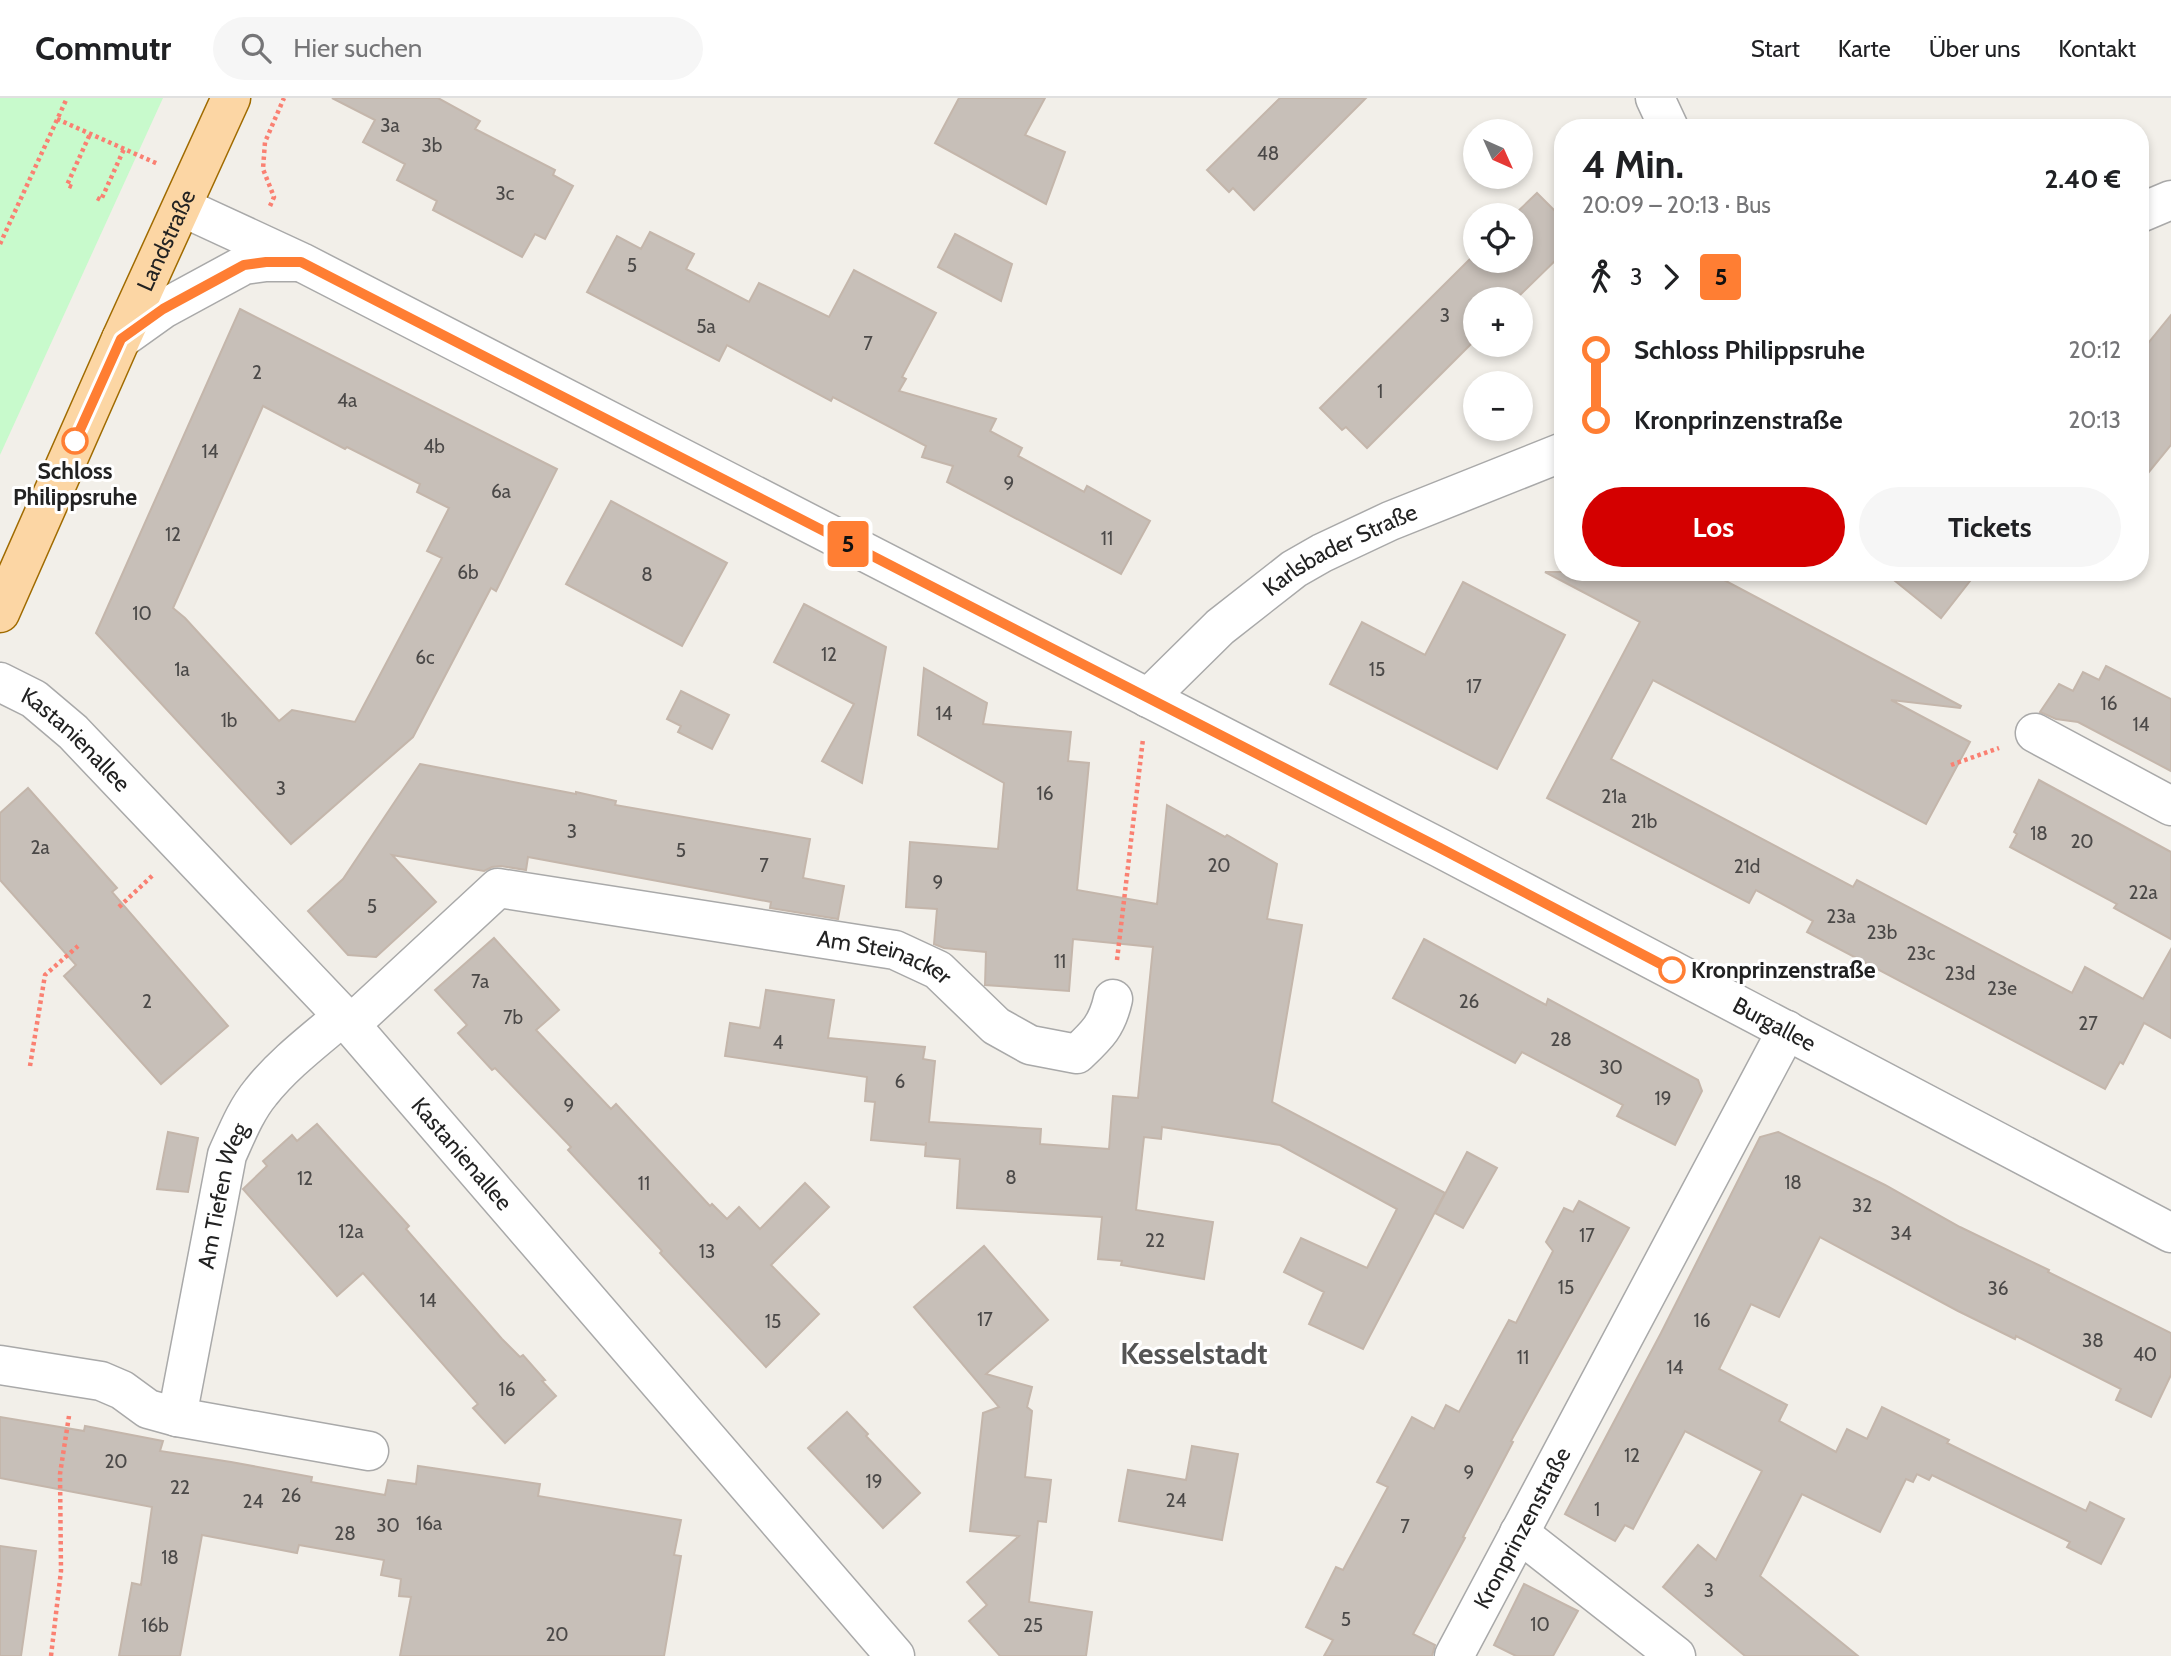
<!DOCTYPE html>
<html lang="de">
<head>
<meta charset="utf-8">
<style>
  :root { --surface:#fff; --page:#f6f6f6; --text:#202124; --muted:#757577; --line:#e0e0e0; --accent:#d40000 }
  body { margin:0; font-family:Cabin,sans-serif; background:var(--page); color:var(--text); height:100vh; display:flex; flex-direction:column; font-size:26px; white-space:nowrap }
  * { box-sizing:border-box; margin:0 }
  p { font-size:23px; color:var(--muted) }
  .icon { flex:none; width:38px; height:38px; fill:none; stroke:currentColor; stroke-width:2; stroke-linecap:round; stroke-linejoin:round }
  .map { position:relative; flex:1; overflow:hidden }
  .side { position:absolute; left:1554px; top:21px; width:595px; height:462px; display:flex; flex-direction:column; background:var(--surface); border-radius:28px; box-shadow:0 4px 10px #0003 }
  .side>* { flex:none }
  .badge { padding:0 14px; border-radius:5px; font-size:24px; line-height:46px }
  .needle { width:46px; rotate:135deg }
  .tools { position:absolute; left:1463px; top:21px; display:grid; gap:14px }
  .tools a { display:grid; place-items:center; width:70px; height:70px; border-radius:50%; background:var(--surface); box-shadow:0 4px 10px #0003; font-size:35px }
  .map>.badge { position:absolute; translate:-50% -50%; box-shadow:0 0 0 4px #fff }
  .legs { display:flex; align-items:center; gap:10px; height:77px; padding:0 28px; font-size:23px }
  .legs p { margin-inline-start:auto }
  .head { display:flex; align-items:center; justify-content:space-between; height:119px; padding:0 28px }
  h1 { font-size:38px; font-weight:800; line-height:52px }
  .cta { display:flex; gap:14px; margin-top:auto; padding:14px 28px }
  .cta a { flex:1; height:80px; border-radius:42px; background:var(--accent); color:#fff; font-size:28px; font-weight:800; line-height:80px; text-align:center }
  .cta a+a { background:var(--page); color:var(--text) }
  ul { padding:0 28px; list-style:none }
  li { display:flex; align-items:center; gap:24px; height:70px; font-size:26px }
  li i { display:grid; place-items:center; width:10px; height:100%; margin:0 9px; background:currentColor }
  li i::after { content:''; width:18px; height:18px; margin:-9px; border:5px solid; border-radius:50%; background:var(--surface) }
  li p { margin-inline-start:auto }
  li:first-child i { background:linear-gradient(#0000 50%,currentColor 0) }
  li:last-child i { background:linear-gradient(currentColor 50%,#0000 0) }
  header { display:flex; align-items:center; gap:42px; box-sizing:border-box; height:98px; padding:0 35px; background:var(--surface); border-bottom:2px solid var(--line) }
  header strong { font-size:33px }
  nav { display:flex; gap:38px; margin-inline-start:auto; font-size:24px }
  .search { width:490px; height:63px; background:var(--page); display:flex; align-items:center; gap:18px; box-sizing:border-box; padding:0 24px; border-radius:38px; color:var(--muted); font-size:26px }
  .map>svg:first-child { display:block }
  .park { fill:#c8facc }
  .building { fill:#c7bfb8; stroke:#c4b6ab; stroke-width:2; fill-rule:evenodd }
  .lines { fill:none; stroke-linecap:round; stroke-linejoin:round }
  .minor-casing { stroke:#a9a9a9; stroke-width:41 }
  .major-casing { stroke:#a06b00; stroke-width:41 }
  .path { stroke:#fa8072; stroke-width:4.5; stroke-dasharray:3.5 3.5; stroke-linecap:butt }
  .minor { stroke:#fff; stroke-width:38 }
  .major { stroke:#fcd6a4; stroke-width:38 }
  .line-1-casing { stroke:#fff; stroke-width:16 }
  .line-1 { stroke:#ff7e33; stroke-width:10 }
  .stop-1-dot { fill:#fff; stroke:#ff7e33; stroke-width:3.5 }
  .labels { text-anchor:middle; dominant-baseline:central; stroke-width:6; stroke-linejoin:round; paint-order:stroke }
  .number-label { font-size:19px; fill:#4b4948 }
  .street-label { font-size:23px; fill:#222; stroke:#fff }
  .stop-label { font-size:23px; font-weight:bold; fill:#222; stroke:#fff }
  .district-label { font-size:30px; font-weight:bold; fill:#555; stroke:#fff }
</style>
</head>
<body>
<header>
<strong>Commutr</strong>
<div class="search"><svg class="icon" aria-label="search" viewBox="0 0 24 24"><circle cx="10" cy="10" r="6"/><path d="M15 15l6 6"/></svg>Hier suchen</div>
<nav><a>Start</a><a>Karte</a><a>Über uns</a><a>Kontakt</a></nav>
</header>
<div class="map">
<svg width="2171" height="1558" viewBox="0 0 2171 1558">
  <rect width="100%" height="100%" fill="#f2efe9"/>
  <polygon class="park" points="0,0 163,0 0,357"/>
  <g class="building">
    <polygon points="332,0 438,0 480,23 475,31 555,72 553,77 573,88 545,141 535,136 522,159 433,112 437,103 397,82 405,66 363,44 375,22"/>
    <polygon points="959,0 1045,0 1025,37 1065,54 1046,106 935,45"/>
    <polygon points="1280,0 1366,0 1254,112 1233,90 1229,94 1207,72"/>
    <polygon points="1537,95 1563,121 1563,155 1516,201 1475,201 1475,242 1367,350 1346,329 1342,332 1320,310 1475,156 1475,163 1521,163 1521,117 1514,117"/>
    <polygon points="650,134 694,156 686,171 749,204 759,185 829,219 854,172 936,215 902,279 906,281 899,293 996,321 990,333 1022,350 1018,358 1084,394 1087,388 1150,423 1121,476 947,384 953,368 922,359 926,348 833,299 831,303 727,247 719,263 587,194 617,138 641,151"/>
    <polygon points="955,136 1012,166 1001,203 938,169"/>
    <path d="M240,211L557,371L496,493L491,490L413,639L291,746L96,535ZM263,308L345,351L347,349L420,386L417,394L449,410L427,453L442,460L355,624L292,612L279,623L185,520L173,510Z"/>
    <polygon points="2171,217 2171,347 2140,385 2140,255"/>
    <polygon points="611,403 727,465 682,548 566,486"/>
    <polygon points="1545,474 1709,474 1961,608 1960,610 1891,602 1970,644 1926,726 1653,582 1611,661 1853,789 1857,782 2072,895 2085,869 2143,901 2171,851 2171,940 2144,925 2123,966 2120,964 2105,991 1807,834 1813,823 1756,792 1749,805 1547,700 1640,524"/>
    <polygon points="1884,474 1977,474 1941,520"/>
    <polygon points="1463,484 1565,537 1497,671 1330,586 1362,524 1425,557"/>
    <polygon points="804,506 886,549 862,685 822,663 854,606 774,564"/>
    <polygon points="2106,568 2171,601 2171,673 2078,624 2056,621 2040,614 2059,586 2073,593 2083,574 2099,582"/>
    <polygon points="924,570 987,605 983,626 1071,634 1068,663 1089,665 1077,792 1157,806 1167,707 1225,739 1227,737 1277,766 1267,821 1302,827 1272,1004 1445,1095 1363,1251 1309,1226 1324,1194 1284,1174 1301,1140 1367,1170 1397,1111 1280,1047 1162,1029 1161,1041 1144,1039 1136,1112 1213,1124 1204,1181 1121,1167 1122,1163 1098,1161 1102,1119 957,1110 960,1061 925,1058 926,1044 926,1047 871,1042 875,1004 865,1003 867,979 725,958 730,925 760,930 766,892 834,902 828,940 925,949 923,961 935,963 929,1024 1041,1031 1040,1046 1109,1051 1113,998 1138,1000 1153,849 1073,841 1069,893 985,887 986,854 944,850 934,846 937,811 906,809 910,744 998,751 1004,685 918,637"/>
    <polygon points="681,593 729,617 712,651 678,634 681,628 667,621"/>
    <polygon points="420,666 576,696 576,694 616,703 615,707 810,741 803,780 844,788 838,821 770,810 771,804 528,759 526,772 501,768 492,769 484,773 392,757 436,804 376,859 348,857 308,813 343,781"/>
    <polygon points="2039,682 2171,754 2171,841 2114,810 2117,806 2010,749 2017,736 2014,734"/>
    <polygon points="28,690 117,790 112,794 228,928 161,986 64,878 76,867 0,782 0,715"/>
    <polygon points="494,840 559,912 536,932 611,1011 616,1006 710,1108 712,1106 727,1121 739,1109 760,1131 805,1085 829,1109 771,1167 819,1216 766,1269 660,1155 662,1153 568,1052 571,1049 495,970 492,972 458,935 467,927 435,892"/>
    <polygon points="1424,841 1546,907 1548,901 1698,982 1702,993 1675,1047 1617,1018 1623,1007 1522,954 1515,965 1393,900"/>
    <polygon points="317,1026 409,1128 406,1131 502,1241 520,1259 523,1257 545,1282 542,1283 556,1298 505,1345 473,1310 478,1306 363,1175 337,1198 243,1091 267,1068 263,1063 292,1037 297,1043"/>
    <polygon points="168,1034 198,1040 188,1094 157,1091"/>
    <polygon points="1778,1034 1885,1087 1960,1129 2049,1172 2048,1174 2171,1235 2171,1277 2151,1319 2116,1302 2121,1291 2016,1238 2015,1241 1958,1213 1820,1139 1779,1219 1751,1206 1719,1271 1787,1307 1779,1323 1836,1354 1847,1331 1867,1341 1882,1309 1949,1342 1947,1345 2086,1413 2090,1404 2124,1421 2101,1466 2067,1449 2070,1444 1932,1377 1929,1382 1917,1376 1913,1384 1906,1381 1880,1434 1802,1396 1760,1478 1858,1558 1745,1558 1663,1489 1698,1447 1716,1462 1762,1373 1685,1333 1633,1431 1625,1427 1615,1443 1565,1416 1661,1235 1760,1039"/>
    <polygon points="1467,1054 1497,1070 1463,1130 1435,1115"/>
    <polygon points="1579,1103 1629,1130 1511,1343 1513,1344 1463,1439 1465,1440 1413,1536 1435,1547 1432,1558 1324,1558 1333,1542 1306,1529 1336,1469 1343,1472 1388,1389 1377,1384 1412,1319 1434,1331 1446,1307 1459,1314 1509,1222 1516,1225 1553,1153 1546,1144 1564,1110 1573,1114"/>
    <polygon points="984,1148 1048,1222 986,1276 1032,1289 1027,1309 1032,1313 1025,1379 1051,1382 1046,1424 1038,1423 1029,1504 1092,1514 1086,1558 1000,1558 969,1523 987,1507 967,1484 1019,1438 970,1433 983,1315 999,1309 914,1209"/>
    <polygon points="847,1314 868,1336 866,1338 920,1395 883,1430 808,1350"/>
    <polygon points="0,1319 84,1333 85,1328 163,1343 160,1353 231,1364 312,1379 311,1384 385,1397 388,1382 416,1386 418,1368 540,1386 538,1398 681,1422 674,1457 681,1458 664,1558 400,1558 411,1499 399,1498 401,1481 381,1477 384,1462 299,1447 297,1455 202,1437 180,1558 119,1558 132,1485 141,1487 152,1409 0,1380"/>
    <polygon points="1192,1348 1238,1356 1222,1442 1119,1423 1128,1372 1186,1382"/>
    <polygon points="0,1448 36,1453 21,1558 0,1558"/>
    <polygon points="1524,1486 1578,1513 1553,1558 1516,1558 1494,1547"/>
  </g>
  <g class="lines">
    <g class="minor-casing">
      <g id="minor">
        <polyline points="1655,0 1669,30"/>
        <path id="s1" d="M182,109L301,164L1440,750L2171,1135"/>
        <polyline points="2140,115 2171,102"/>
        <polyline points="121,241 163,211 244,167 266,164 299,164"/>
        <path id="s2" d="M0,584L34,601L73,634L343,918L895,1558"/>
        <path id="s3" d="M1148,600L1220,529L1294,471L1322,455L1390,423L1563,354"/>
        <polyline points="2035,635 2171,708"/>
        <path id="s4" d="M350,927L498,790L895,852L938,872L996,928L1030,947L1077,956C1097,937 1107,928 1113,901"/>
        <polyline points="0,1267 101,1283 122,1292 148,1311 177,1319 369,1353"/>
        <path id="s5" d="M177,1319L227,1057C237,1035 246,1012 261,994C284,965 315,942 343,918"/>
        <polyline points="1519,1435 1676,1558"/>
        <path id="s6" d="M1454,1558L1787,932"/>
      </g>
    </g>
    <g class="major-casing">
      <g id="major">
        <path id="s7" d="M0,515L121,241L231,0"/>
      </g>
    </g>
    <g class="path">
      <polyline points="57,21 158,66"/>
      <polyline points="72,89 67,87 90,36"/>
      <polyline points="97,100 101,102 124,51"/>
      <polyline points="270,108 274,99 263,71 265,44 284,0"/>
      <polyline points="0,146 67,0"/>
      <polyline points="1951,667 1999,650"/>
      <polyline points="119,809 154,776"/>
      <polyline points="1117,862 1143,641"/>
      <polyline points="30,968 45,877 78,848"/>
      <polyline points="51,1558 61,1473 60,1376 69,1318"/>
    </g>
    <use href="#minor" class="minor"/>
    <use href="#major" class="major"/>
  </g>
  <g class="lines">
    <g class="line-1-casing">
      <polyline id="line-1" points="75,343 121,241 163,211 244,167 266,164 301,164 1440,750 1672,872"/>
    </g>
    <use href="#line-1" class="line-1"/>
  </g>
  <g class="stop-1-dot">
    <circle cx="75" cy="343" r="12"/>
    <circle cx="1672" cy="872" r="12"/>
  </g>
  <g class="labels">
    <g class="number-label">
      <text x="390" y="27">3a</text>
      <text x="432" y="47">3b</text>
      <text x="1268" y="55">48</text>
      <text x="505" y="95">3c</text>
      <text x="632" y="167">5</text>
      <text x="1445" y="217">3</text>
      <text x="706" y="228">5a</text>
      <text x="868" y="245">7</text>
      <text x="257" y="274">2</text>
      <text x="1380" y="293">1</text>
      <text x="347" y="302">4a</text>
      <text x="434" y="348">4b</text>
      <text x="210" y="353">14</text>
      <text x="1009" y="385">9</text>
      <text x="501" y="393">6a</text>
      <text x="173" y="436">12</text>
      <text x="1107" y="440">11</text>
      <text x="468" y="474">6b</text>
      <text x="647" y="476">8</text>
      <text x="142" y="515">10</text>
      <text x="829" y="556">12</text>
      <text x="425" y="559">6c</text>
      <text x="182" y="571">1a</text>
      <text x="1377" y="571">15</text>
      <text x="1474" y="588">17</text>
      <text x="2109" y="605">16</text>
      <text x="944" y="615">14</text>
      <text x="229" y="622">1b</text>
      <text x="2141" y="626">14</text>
      <text x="281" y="690">3</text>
      <text x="1045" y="695">16</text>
      <text x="1614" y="698">21a</text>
      <text x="1644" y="723">21b</text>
      <text x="572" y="733">3</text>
      <text x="2039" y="735">18</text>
      <text x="2082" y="743">20</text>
      <text x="40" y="749">2a</text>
      <text x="681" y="752">5</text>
      <text x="764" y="767">7</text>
      <text x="1219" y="767">20</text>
      <text x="1747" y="768">21d</text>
      <text x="938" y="784">9</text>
      <text x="2143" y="794">22a</text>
      <text x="372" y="808">5</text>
      <text x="1841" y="818">23a</text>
      <text x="1882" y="834">23b</text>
      <text x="1921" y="855">23c</text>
      <text x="1060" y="863">11</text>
      <text x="1960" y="875">23d</text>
      <text x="480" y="883">7a</text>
      <text x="2002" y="890">23e</text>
      <text x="147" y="903">2</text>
      <text x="1469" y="903">26</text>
      <text x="513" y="919">7b</text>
      <text x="2088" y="925">27</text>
      <text x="1561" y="941">28</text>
      <text x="778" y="944">4</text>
      <text x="1611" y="969">30</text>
      <text x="900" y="983">6</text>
      <text x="1663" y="1000">19</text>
      <text x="569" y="1007">9</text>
      <text x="1011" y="1079">8</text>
      <text x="305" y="1080">12</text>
      <text x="1793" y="1084">18</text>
      <text x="644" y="1085">11</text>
      <text x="1862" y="1107">32</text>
      <text x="351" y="1133">12a</text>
      <text x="1901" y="1135">34</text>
      <text x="1587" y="1137">17</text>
      <text x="1155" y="1142">22</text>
      <text x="707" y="1153">13</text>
      <text x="1566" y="1189">15</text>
      <text x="1998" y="1190">36</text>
      <text x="428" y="1202">14</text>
      <text x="985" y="1221">17</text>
      <text x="1702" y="1222">16</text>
      <text x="773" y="1223">15</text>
      <text x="2093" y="1242">38</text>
      <text x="2145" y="1256">40</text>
      <text x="1523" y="1259">11</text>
      <text x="1675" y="1269">14</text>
      <text x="507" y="1291">16</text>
      <text x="1632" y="1357">12</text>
      <text x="116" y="1363">20</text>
      <text x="1469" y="1374">9</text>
      <text x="874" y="1383">19</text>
      <text x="180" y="1389">22</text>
      <text x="291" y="1397">26</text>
      <text x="1176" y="1402">24</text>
      <text x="253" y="1403">24</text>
      <text x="1597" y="1411">1</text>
      <text x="429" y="1425">16a</text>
      <text x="388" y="1427">30</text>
      <text x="1405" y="1428">7</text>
      <text x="345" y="1435">28</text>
      <text x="170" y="1459">18</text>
      <text x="1709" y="1492">3</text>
      <text x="1346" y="1521">5</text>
      <text x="1540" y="1526">10</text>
      <text x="155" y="1527">16b</text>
      <text x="1033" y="1527">25</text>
      <text x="557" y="1536">20</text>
    </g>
    <g class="street-label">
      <text stroke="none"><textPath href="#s7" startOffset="408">Landstraße</textPath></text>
      <text stroke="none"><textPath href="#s3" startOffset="245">Karlsbader Straße</textPath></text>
      <text stroke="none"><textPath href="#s2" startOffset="96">Kastanienallee</textPath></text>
      <text stroke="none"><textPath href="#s4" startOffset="595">Am Steinacker</textPath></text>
      <text stroke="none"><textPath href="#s1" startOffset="1790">Burgallee</textPath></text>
      <text stroke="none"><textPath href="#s2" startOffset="663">Kastanienallee</textPath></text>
      <text stroke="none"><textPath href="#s5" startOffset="226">Am Tiefen Weg</textPath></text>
      <text stroke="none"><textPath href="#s6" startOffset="145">Kronprinzenstraße</textPath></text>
    </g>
    <g class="stop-label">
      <text x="75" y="373">Schloss<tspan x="75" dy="26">Philippsruhe</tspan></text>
      <text x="1691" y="872" text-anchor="start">Kronprinzenstraße</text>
    </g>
    <g class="district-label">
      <text x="1194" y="1255">Kesselstadt</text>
    </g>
  </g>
</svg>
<div class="tools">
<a><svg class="needle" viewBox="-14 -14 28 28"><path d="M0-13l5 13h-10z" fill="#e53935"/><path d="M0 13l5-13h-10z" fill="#757577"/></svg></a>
<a><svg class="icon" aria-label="locate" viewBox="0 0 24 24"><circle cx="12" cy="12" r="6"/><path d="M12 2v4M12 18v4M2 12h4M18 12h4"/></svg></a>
<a>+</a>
<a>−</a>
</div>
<b class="badge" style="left:848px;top:446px;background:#ff7e33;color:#111">5</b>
<section class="side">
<div class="head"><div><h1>4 Min.</h1><p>20:09 – 20:13 · Bus</p></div><b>2.40 €</b></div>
<div class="legs"><svg class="icon" aria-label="walk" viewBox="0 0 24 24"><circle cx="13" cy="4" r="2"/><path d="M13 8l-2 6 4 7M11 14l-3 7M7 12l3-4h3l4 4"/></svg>3<svg class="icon" aria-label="forward" viewBox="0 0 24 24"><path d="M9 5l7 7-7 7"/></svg><b class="badge" style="background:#ff7e33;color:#111">5</b></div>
<ul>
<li><i style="color:#ff7e33"></i><b>Schloss Philippsruhe</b><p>20:12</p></li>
<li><i style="color:#ff7e33"></i><b>Kronprinzenstraße</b><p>20:13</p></li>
</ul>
<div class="cta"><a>Los</a><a>Tickets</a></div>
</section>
</div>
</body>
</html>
